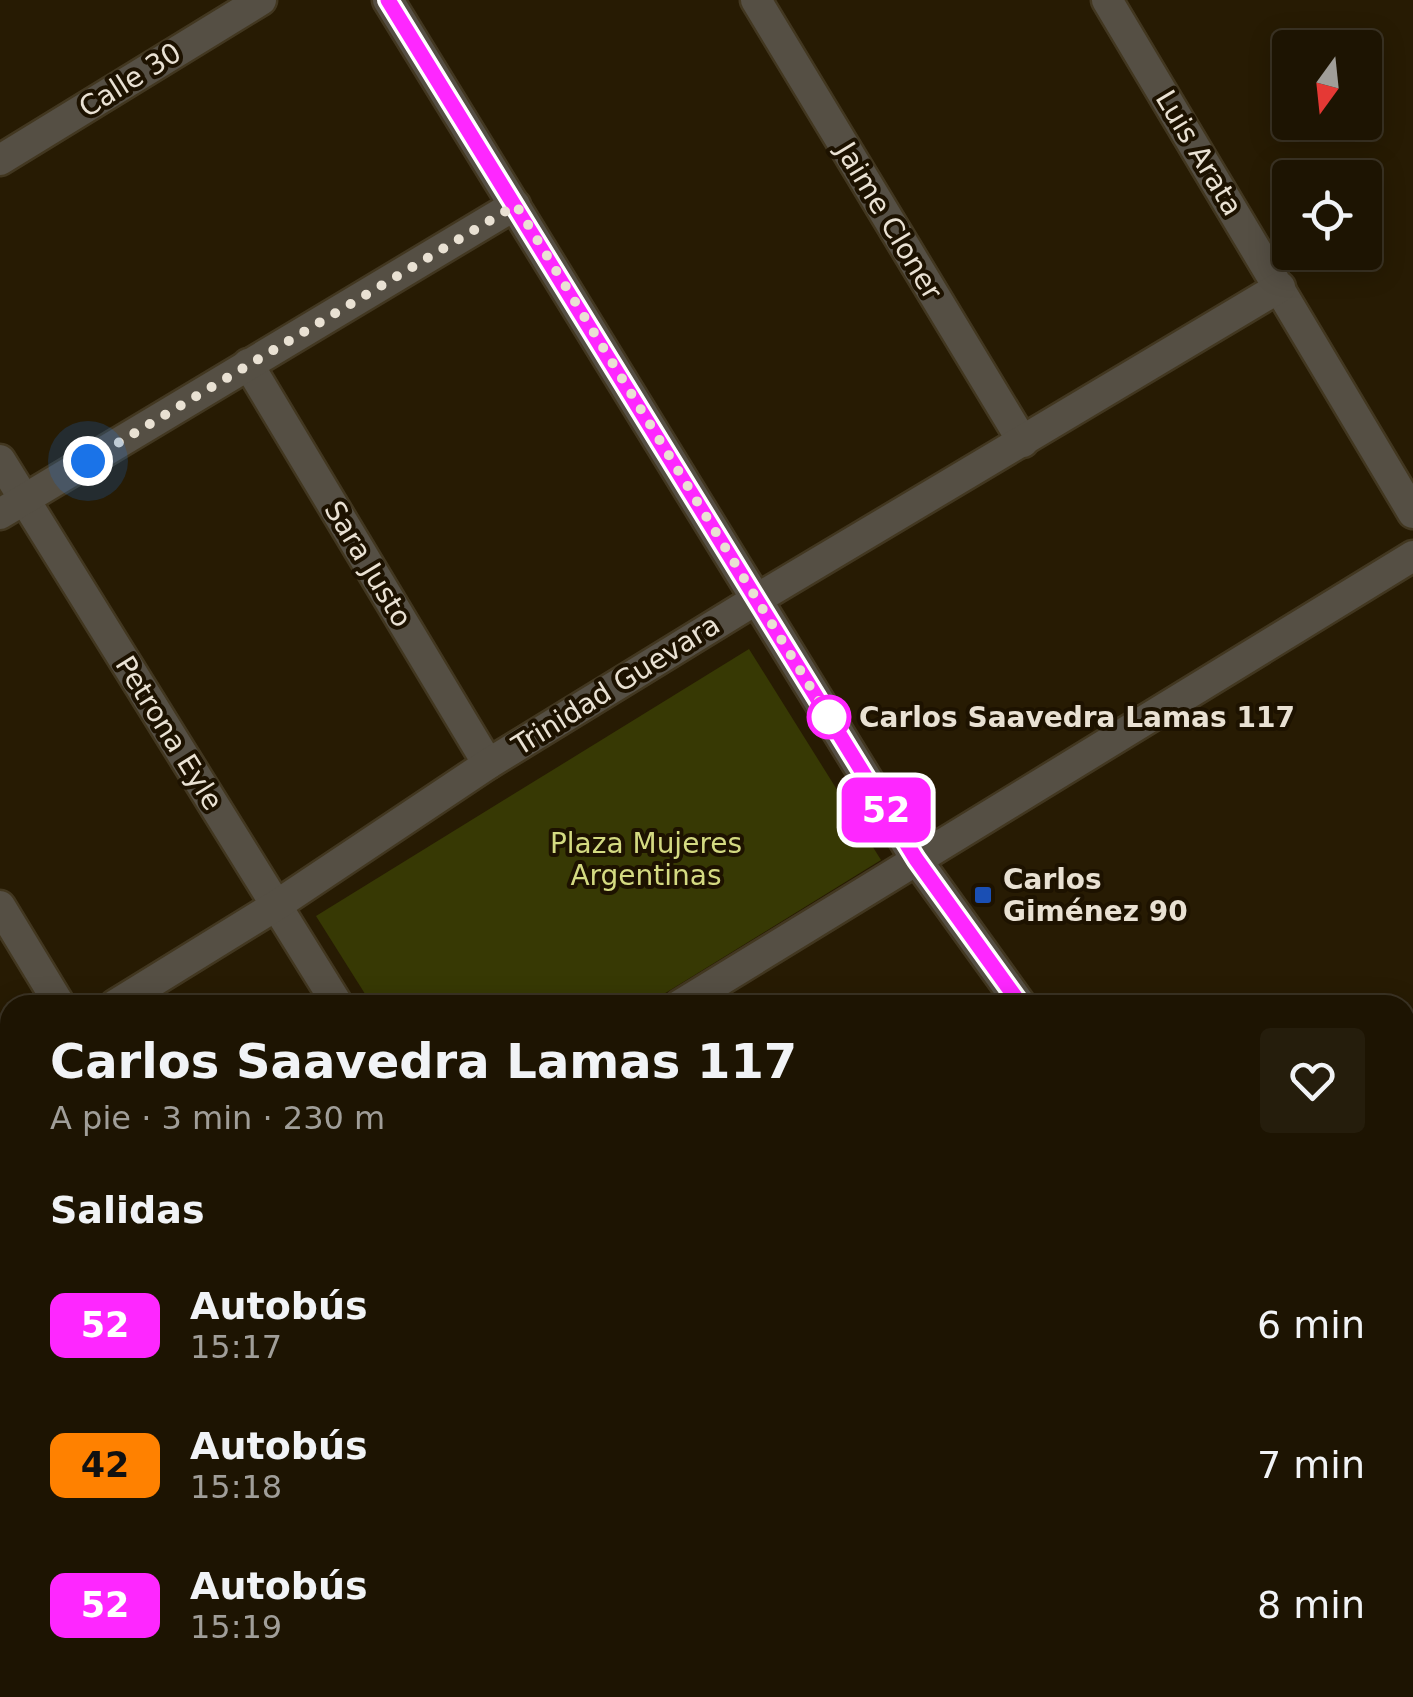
<!DOCTYPE html>
<html lang="es">
<head>
<meta charset="utf-8">
<style>
  :root { --surface:#1d1402; --page:#251d0c; --text:#f1f3f6; --muted:#a09e99; --line:#3b3324 }
  body { margin:0; font-family:"DejaVu Sans",sans-serif; background:var(--page); color:var(--text); height:100vh; display:flex; flex-direction:column; font-size:38px; white-space:nowrap }
  * { box-sizing:border-box; margin:0 }
  p { font-size:32px; color:var(--muted) }
  .icon { flex:none; width:55px; height:55px; fill:none; stroke:currentColor; stroke-width:2; stroke-linecap:round; stroke-linejoin:round }
  .map { position:relative; flex:1; overflow:hidden }
  .sheet { position:absolute; left:0px; top:995px; width:1415px; height:702px; display:flex; flex-direction:column; background:var(--surface); border-radius:30px 30px 0 0; box-shadow:0 5px 25px #0003,0 0 0 2px var(--line) }
  .sheet>* { flex:none }
  .badge { padding:0 20px; border-radius:15px; font-size:35px; line-height:65px }
  .needle { width:65px; rotate:195deg }
  .tools { position:absolute; left:1272px; top:30px; display:grid; gap:20px }
  .tools a { display:grid; place-items:center; width:110px; height:110px; border-radius:10px; background:var(--surface); box-shadow:0 5px 25px #0003,0 0 0 2px var(--line); font-size:50px }
  .you { position:absolute; width:50px; height:50px; margin:-25px; border:8px solid #fff; border-radius:50%; background:#1a73e8; box-shadow:0 0 0 15px #1a73e833 }
  .map>.badge { position:absolute; translate:-50% -50%; box-shadow:0 0 0 5px #fff }
  h2 { padding:0 50px; font-size:38px; line-height:90px }
  .round { display:grid; place-items:center; flex:none; width:105px; height:105px; border-radius:10px; background:var(--page) }
  .head { display:flex; align-items:center; justify-content:space-between; height:170px; padding:0 50px }
  h1 { font-size:48px; font-weight:800; line-height:75px }
  ul { padding:0; list-style:none }
  li { display:flex; align-items:center; gap:30px; height:140px; padding:0 50px }
  li div { flex:1 }
  li b { display:block; font-size:38px }
  li em { font-style:normal }
  li .badge { min-width:110px; font-weight:700; text-align:center }
  .map>svg:first-child { display:block }
  .green { fill:#373904 }
  .building { fill:url(#building-hatch); stroke:#6a6580; stroke-width:2.5 }
  .lines { fill:none; stroke-linecap:round; stroke-linejoin:round }
  .minor-casing { stroke:#423720; stroke-width:35 }
  .minor { stroke:#554f44; stroke-width:30 }
  .line-casing { stroke:#fff; stroke-width:22 }
  .line { stroke:#fe27ff; stroke-width:15 }
  .walk { stroke:#e9e1d3; stroke-width:10; stroke-dasharray:0 18 }
  .stop-dot { fill:#fff; stroke:#fe27ff; stroke-width:5 }
  .transit-dot { fill:#1a4fb4; stroke:#1d1200; stroke-width:4 }
  .labels { text-anchor:middle; dominant-baseline:central; stroke-width:8; stroke-linejoin:round; paint-order:stroke }
  .street-label { font-size:28px; fill:#e9e1d3; stroke:#1d1200 }
  .stop-label { font-size:28px; font-weight:bold; fill:#e9e1d3; stroke:#1d1200; text-anchor:start }
  .park-label { font-size:28px; fill:#d4da81; stroke:#1d1200 }
  .poi-label { font-size:28px; font-weight:bold; fill:#e9e1d3; stroke:#1d1200; text-anchor:start }
</style>
</head>
<body>
<div class="map">
<svg width="1413" height="1697" viewBox="0 0 1413 1697">
  <defs>
    <pattern id="building-hatch" width="6" height="6" patternUnits="userSpaceOnUse" patternTransform="scale(2.5)"><rect width="6" height="6" fill="#322d45"/><path d="M-1 1l2-2M0 6l6-6M5 7l2-2" fill="none" stroke="#504b5f"/></pattern>
  </defs>
  <rect width="100%" height="100%" fill="#271b03"/>
  <g class="green">
    <polygon points="749,649 881,860 646,1005 372,1005 316,916"/>
    <polygon points="1413,1117 1413,1392 1405,1397 1405,1122"/>
  </g>
  <g class="building">
    <polygon points="0,1608 6,1617 10,1614 10,1642 6,1636 0,1639"/>
    <polygon points="77,1688 87,1688 90,1692 98,1688 133,1688 139,1697 60,1697"/>
  </g>
  <g class="lines">
    <g class="minor-casing">
      <g id="minor">
        <polyline points="388,0 916,859 1021,1005"/>
        <polyline points="756,0 1023,442"/>
        <polyline points="1107,0 1413,513"/>
        <polyline points="0,160 261,0"/>
        <polyline points="248,364 488,764"/>
        <polyline points="0,460 338,1005"/>
        <polyline points="0,514 515,205"/>
        <polyline points="0,906 60,1005"/>
        <polyline points="115,1005 277,905 488,764 757,599 1280,287"/>
        <polyline points="680,1005 1413,556"/>
        <polyline points="1405,1067 1413,1063"/>
        <polyline points="0,1076 10,1070"/>
        <polyline points="0,1349 10,1365"/>
        <polyline points="0,1420 10,1414"/>
        <polyline points="1405,1420 1413,1415"/>
        <polyline points="1405,1537 1413,1548"/>
        <polyline points="208,1688 214,1697"/>
        <polyline points="472,1688 478,1697"/>
        <polyline points="756,1688 762,1697"/>
        <polyline points="1069,1688 1075,1697"/>
        <polyline points="364,1697 380,1688"/>
      </g>
    </g>
    <use href="#minor" class="minor"/>
  </g>
  <g class="lines">
    <g class="line-casing">
      <polyline id="line" points="388,0 916,859 1021,1005"/>
    </g>
    <use href="#line" class="line"/>
    <polyline class="walk" points="88,461 516,205 836,729 829,717"/>
  </g>
  <circle class="stop-dot" cx="829" cy="717" r="20"/>
  <rect class="transit-dot" x="973" y="885" width="20" height="20" rx="5"/>
  <g class="labels">
    <g class="street-label">
      <text transform="translate(130 80) rotate(-32)">Calle 30</text>
      <text transform="translate(1199 153) rotate(59)">Luis Arata</text>
      <text transform="translate(889 221) rotate(59)">Jaime Cloner</text>
      <text transform="translate(368 564) rotate(59)">Sara Justo</text>
      <text transform="translate(616 685) rotate(-32)">Trinidad Guevara</text>
      <text transform="translate(169 733) rotate(58)">Petrona Eyle</text>
    </g>
    <g class="stop-label">
      <text x="859" y="717">Carlos Saavedra Lamas 117</text>
    </g>
    <g class="park-label">
      <text x="646" y="843">Plaza Mujeres<tspan x="646" dy="32">Argentinas</tspan></text>
    </g>
    <g class="poi-label">
      <text x="1003" y="879">Carlos<tspan x="1003" dy="32">Giménez 90</tspan></text>
    </g>
  </g>
</svg>
<div class="tools">
<a><svg class="needle" viewBox="-14 -14 28 28"><path d="M0-13l5 13h-10z" fill="#e53935"/><path d="M0 13l5-13h-10z" fill="#a09e99"/></svg></a>
<a><svg class="icon" aria-label="locate" viewBox="0 0 24 24"><circle cx="12" cy="12" r="6"/><path d="M12 2v4M12 18v4M2 12h4M18 12h4"/></svg></a>
</div>
<div class="you" style="left:88px;top:461px"></div>
<b class="badge" style="left:886px;top:810px;background:#fe27ff;color:#fff">52</b>
<section class="sheet">
<div class="head"><div><h1>Carlos Saavedra Lamas 117</h1><p>A pie · 3 min · 230 m</p></div><a class="round"><svg class="icon" aria-label="heart" viewBox="0 0 24 24"><path d="M12 20l-8-8c-3-5 5-10 8-4 3-6 11-1 8 4z"/></svg></a></div>
<h2>Salidas</h2>
<ul>
<li><span class="badge" style="background:#fe27ff;color:#fff">52</span><div><b>Autobús</b><p>15:17</p></div><em>6 min</em></li>
<li><span class="badge" style="background:#ff8100;color:#111">42</span><div><b>Autobús</b><p>15:18</p></div><em>7 min</em></li>
<li><span class="badge" style="background:#fe27ff;color:#fff">52</span><div><b>Autobús</b><p>15:19</p></div><em>8 min</em></li>
</ul>
</section>
</div>
</body>
</html>
